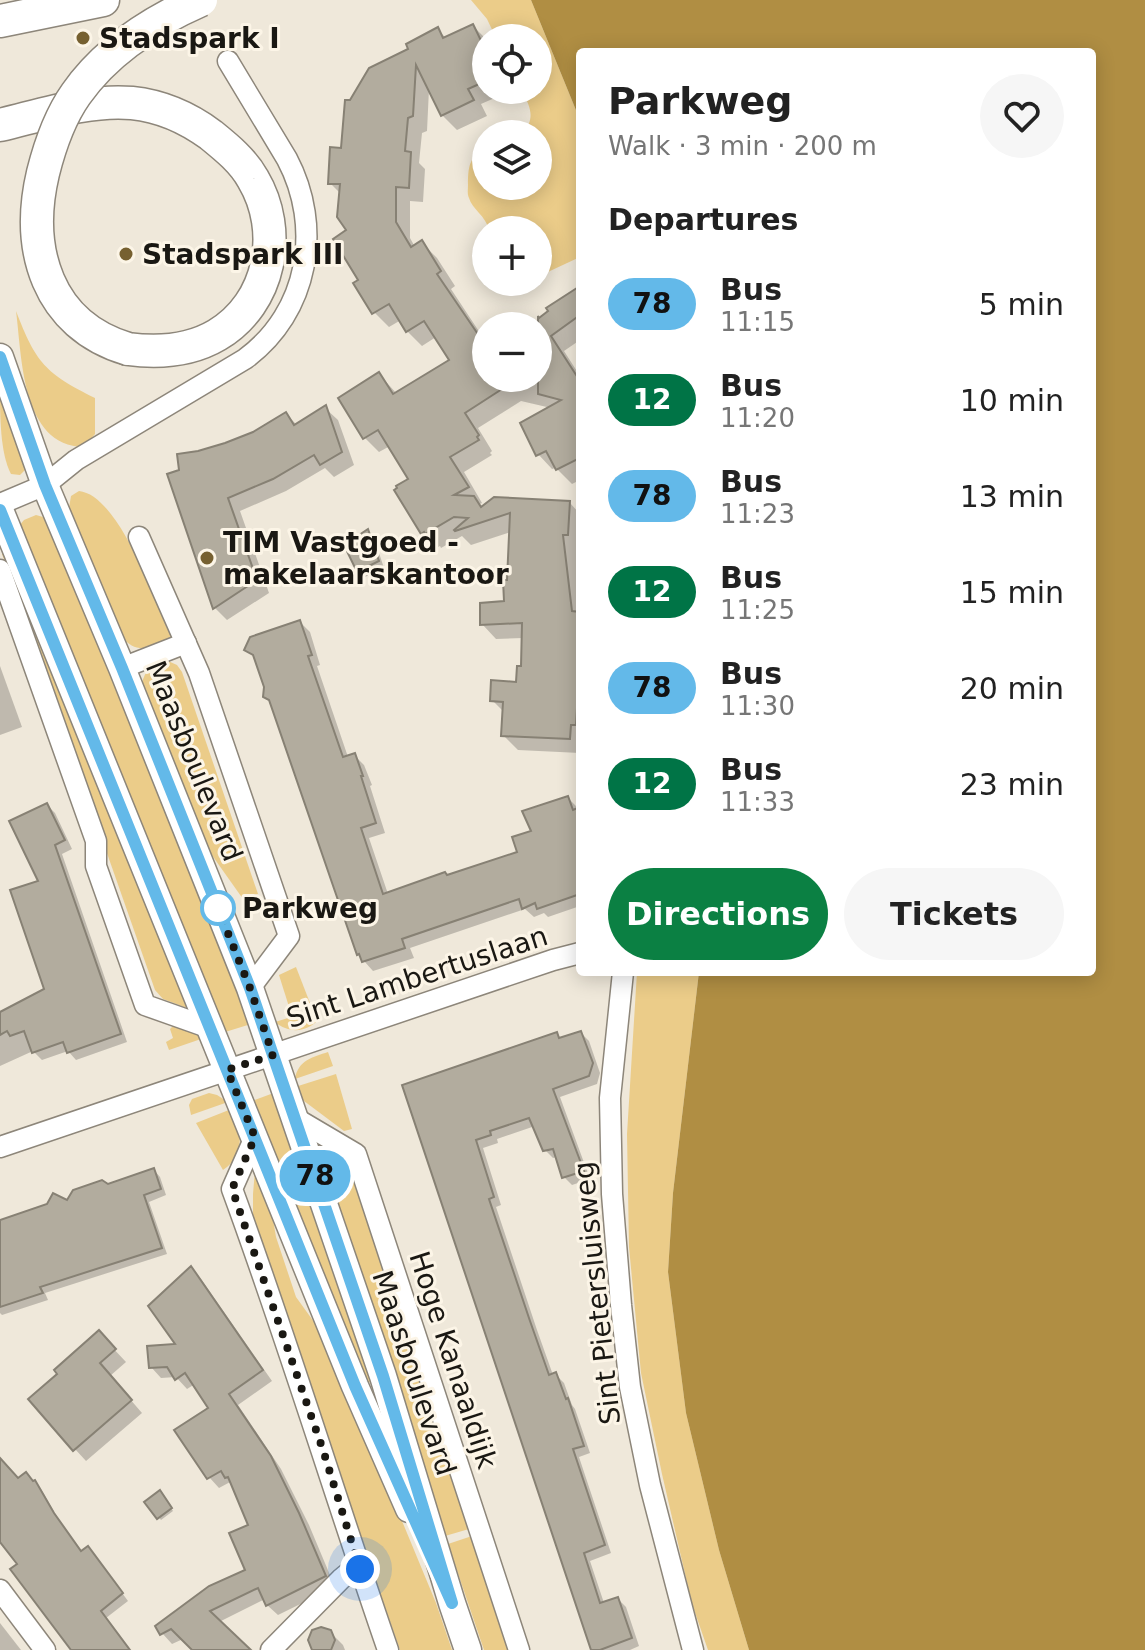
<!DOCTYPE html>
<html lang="en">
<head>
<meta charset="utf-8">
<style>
  :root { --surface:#fff; --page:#f6f6f6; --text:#222; --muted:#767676; --accent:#0b8043 }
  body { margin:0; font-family:"DejaVu Sans",sans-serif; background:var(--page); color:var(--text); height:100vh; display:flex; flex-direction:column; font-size:30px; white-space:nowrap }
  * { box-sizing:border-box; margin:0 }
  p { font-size:26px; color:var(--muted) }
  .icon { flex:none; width:44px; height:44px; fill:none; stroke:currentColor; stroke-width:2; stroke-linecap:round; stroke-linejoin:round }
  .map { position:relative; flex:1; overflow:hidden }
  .side { position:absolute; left:576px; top:48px; width:520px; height:928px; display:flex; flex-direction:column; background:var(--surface); border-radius:8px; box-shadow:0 4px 20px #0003 }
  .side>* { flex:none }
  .badge { padding:0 16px; border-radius:26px; font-size:28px; line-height:52px }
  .controls { position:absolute; left:472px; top:24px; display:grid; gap:16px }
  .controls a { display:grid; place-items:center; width:80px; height:80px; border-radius:50%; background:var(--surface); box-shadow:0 4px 20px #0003; font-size:40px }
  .you { position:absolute; width:40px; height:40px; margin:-20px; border:6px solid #fff; border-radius:50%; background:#1a73e8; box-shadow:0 0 0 12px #1a73e833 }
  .map>.badge { position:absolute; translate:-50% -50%; box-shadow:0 0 0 4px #fff }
  h2 { padding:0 32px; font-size:30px; line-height:72px }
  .round { display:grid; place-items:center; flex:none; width:84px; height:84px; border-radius:42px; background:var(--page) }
  .overview { display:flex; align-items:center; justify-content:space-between; height:136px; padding:0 32px }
  h1 { font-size:38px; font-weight:600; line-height:60px }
  .action { display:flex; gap:16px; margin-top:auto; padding:16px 32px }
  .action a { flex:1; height:92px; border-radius:48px; background:var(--accent); color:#fff; font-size:32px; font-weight:600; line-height:92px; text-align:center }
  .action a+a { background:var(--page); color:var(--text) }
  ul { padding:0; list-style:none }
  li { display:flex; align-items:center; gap:24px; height:96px; padding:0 32px }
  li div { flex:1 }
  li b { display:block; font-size:30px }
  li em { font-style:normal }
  li .badge { min-width:88px; font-weight:700; text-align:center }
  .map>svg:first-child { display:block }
  .green { fill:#ebcc89 }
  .water { fill:#b08e43 }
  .shadow { fill:#0003 }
  .building { fill:#b2ac9e; stroke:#878174; stroke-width:2 }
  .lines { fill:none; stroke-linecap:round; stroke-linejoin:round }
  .minor-casing { stroke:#8d867a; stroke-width:23 }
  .tertiary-casing { stroke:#8d867a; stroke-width:29 }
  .primary-casing { stroke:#8d867a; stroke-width:35 }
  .minor { stroke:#fff; stroke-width:20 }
  .tertiary { stroke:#fff; stroke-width:26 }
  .primary { stroke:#fff; stroke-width:32 }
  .primary-bridge-casing { stroke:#8d867a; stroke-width:35; stroke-linecap:butt }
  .primary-bridge { stroke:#fff; stroke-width:32 }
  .line-casing { stroke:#fff; stroke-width:18 }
  .line { stroke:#63b9e9; stroke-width:12 }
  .walk { stroke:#1a1813; stroke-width:8; stroke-dasharray:0 14.4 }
  .poi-dot { fill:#766030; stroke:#fcf5e7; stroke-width:3 }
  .stop-dot { fill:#fff; stroke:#63b9e9; stroke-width:4 }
  .labels { text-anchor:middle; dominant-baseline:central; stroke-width:6; stroke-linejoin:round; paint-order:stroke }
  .poi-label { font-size:28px; font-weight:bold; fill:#1a1813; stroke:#fcf5e7; text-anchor:start }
  .street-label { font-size:28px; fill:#1a1813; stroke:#fcf5e7 }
  .stop-label { font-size:28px; font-weight:bold; fill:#1a1813; stroke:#fcf5e7; text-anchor:start }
</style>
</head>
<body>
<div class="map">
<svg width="1145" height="1650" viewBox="0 0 1145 1650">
  <rect width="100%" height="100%" fill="#efe8da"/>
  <g class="green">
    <path d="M471,0H531L580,120V257L550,271L538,280V230H489C486,216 472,209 469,198C467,194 468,189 468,185C468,168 469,155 486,149V186H538V134H523C536,116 530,108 522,90H538V38H496L487,19Z"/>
    <path d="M16,311C36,363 45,373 95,398V434L84,447C21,446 22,356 16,311Z"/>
    <path d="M0,389L27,468L20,475L11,474C0,453 0,416 0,389Z"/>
    <path d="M79,491C118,495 153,595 167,628L172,631V636C153,647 138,657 121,636L69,508L71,496Z"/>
    <polygon points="36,515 50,519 251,1024 222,1033 19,526 24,520"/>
    <polygon points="9,551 190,1009 163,999 155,990 2,554"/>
    <path d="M168,661L177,665L182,672L258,894L243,899L209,851L142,684C144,670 154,663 168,661Z"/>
    <polygon points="296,967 310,1003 290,1010 279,975"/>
    <polygon points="637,972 699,972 673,1193 668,1272 686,1413 719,1550 749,1650 708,1650 692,1604 662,1474 641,1373 629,1247 627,1134"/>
    <path d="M314,1010L317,1021C305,1033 288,1033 275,1022Z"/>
    <polygon points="174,1025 197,1034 201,1039 169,1050 166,1042 173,1038 170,1029"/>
    <path d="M328,1052L333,1066L295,1079C298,1060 313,1057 328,1052Z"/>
    <polygon points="336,1074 352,1129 344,1131 300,1098 295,1087"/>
    <polygon points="279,1091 374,1381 367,1383 252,1101"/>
    <polygon points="209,1093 217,1095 228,1102 191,1115 189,1105 192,1099"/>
    <path d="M234,1108C240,1131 247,1154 223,1170L196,1123Z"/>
    <polygon points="316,1144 349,1164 469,1529 445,1536"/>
    <polygon points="255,1170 267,1184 276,1237 296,1297 327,1340 436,1603 452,1650 400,1650 299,1362 253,1215 253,1194"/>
    <polygon points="472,1536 510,1650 484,1650 448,1544"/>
  </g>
  <polygon class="water" points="531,0 1145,0 1145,1650 749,1650 719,1550 686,1413 668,1272 673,1193 699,972 1092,972 1092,52 580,52 580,120"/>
  <g class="shadow">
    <polygon points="473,26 486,39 486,90 513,90 481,104 487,116 457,130 442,115 429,89 427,131 422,133 419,163 425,169 423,202 410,201 410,238 415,247 422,243 437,258 455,286 451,289 486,342 486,378 538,378 538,326 531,326 580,290 580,340 564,351 580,376 580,480 572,484 556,468 552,469 538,454 551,408 521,401 478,428 492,451 490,453 492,455 464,472 482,503 480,504 484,508 570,503 580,514 580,549 576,549 580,577 580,607 577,611 580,613 580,753 518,750 503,735 504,712 492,700 518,684 523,668 523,638 496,639 482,624 506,603 509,582 511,532 471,545 462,536 441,548 440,546 438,547 423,532 411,479 390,446 379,452 365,438 379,374 397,394 451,361 436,337 422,346 407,331 401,320 389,327 374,312 361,280 341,194 330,183 343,150 351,102 411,50 438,30 447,39"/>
    <polygon points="325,408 338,420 354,465 334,477 325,468 286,491 240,511 269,593 227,620 215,608 181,472 198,453 254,433 286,414 297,425"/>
    <polygon points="368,532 374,538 384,568 365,577 359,571 346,546"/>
    <polygon points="300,622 310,632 320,665 317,666 348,757 354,755 364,765 372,785 370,786 385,833 369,838 388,894 519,854 534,832 568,798 578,808 580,815 580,906 548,917 544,913 534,917 525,909 410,948 414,958 373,971 364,961 257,660 247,650"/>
    <polygon points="0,666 22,727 0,735"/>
    <polygon points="47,805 55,813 72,849 62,854 127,1042 76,1060 68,1051 42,1060 33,1051 0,1066 0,1014 47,989 41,882"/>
    <polygon points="581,1033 589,1041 600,1073 597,1084 560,1097 590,1179 572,1185 564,1177 557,1157 553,1158 545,1150 535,1126 497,1139 498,1143 483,1148 501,1205 496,1207 537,1330 553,1375 556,1375 564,1383 572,1405 575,1409 590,1453 579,1457 611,1553 590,1561 604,1603 618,1599 626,1607 639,1646 630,1650 593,1650 405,1086 557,1034 562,1039"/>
    <polygon points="154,1170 160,1177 166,1195 149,1202 167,1254 45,1293 48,1300 2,1315 0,1313 0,1222 67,1203 107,1186"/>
    <polygon points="191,1268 201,1279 272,1381 238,1405 281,1469 309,1525 335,1587 278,1615 267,1605 265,1599 219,1622 248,1650 196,1650 183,1639 172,1644 162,1633 248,1571 251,1526 232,1481 219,1488 209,1477 210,1408 195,1384 187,1389 176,1377 161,1378 151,1367 178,1346"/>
    <polygon points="110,1345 126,1362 110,1376 142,1413 86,1461 75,1449 59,1374"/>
    <polygon points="0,1461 18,1480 34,1483 41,1489 60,1522 82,1552 94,1555 128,1601 106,1618 130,1650 75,1650 19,1564 0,1539"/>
    <polygon points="162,1495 173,1511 161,1520 147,1503"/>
    <polygon points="0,1623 21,1650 0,1650"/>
    <polygon points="330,1632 343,1645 345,1650 315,1650"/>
  </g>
  <g class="building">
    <polygon points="473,24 486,51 486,81 468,89 474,100 441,116 416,65 413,116 408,118 405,151 411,152 409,188 396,187 396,222 411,247 422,240 441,271 437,274 486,346 486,378 519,378 465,413 479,435 477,437 479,440 450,457 469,487 454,495 474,496 481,507 494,497 570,501 568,535 563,535 572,611 580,612 580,708 577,708 576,725 571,725 570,739 501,736 503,702 490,701 491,680 516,682 517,666 521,666 522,623 480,625 480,603 504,601 503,580 507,580 510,513 455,531 454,530 468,518 454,517 425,534 424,532 421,534 394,490 397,488 396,486 408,479 378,430 363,439 338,398 379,372 393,394 449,360 424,321 406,332 389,304 372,314 353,283 358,280 333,239 346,230 337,217 340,184 328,184 330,147 341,148 345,100 350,100 369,68 408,49 406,44 438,27 443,38"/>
    <polygon points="580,286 580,315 551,336 580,381 580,458 556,470 546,451 536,456 520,423 561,400 538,394 538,316 539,318 548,311 546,308"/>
    <polygon points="326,405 342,452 320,465 314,455 273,479 228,498 257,580 213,609 167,474 179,470 177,454 198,451 225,443 253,432 286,412 294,425"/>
    <polygon points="368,529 379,561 357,572 344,545"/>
    <polygon points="300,620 312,655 308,656 343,757 355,753 363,776 361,776 376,823 361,828 383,894 445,872 447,875 517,852 512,837 531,831 522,811 568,796 573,810 580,807 580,894 537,909 535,903 522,909 519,899 402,939 405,948 362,962 359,954 357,955 349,932 269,700 263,697 264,687 253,655 244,650 250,637"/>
    <polygon points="47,803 65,840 55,845 121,1034 67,1053 63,1042 32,1053 24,1031 10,1036 7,1031 0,1035 0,1012 44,989 10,890 38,881 9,821"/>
    <polygon points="581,1031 593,1063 589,1076 553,1089 584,1171 562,1178 553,1149 543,1151 529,1118 490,1131 491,1135 476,1140 494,1197 489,1199 530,1321 549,1375 556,1372 566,1399 568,1398 584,1446 573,1449 605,1545 584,1553 600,1603 618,1597 632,1638 600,1650 591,1650 402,1085 557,1032 559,1038"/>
    <polygon points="154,1168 161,1189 144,1195 162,1248 40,1287 43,1293 0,1307 0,1220 47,1204 53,1193 67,1200 73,1190 102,1180 108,1184"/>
    <polygon points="191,1266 263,1370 229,1394 271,1456 299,1513 326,1576 266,1606 258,1588 210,1611 251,1650 192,1650 171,1629 160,1635 155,1626 209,1586 245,1570 229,1533 248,1525 228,1477 225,1478 221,1471 207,1479 174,1430 208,1408 185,1373 175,1380 167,1367 149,1368 147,1346 175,1344 148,1306"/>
    <polygon points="99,1330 116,1349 100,1363 132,1400 73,1451 28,1399 57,1374 54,1370"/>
    <polygon points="0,1458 18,1478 26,1472 33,1481 35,1480 54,1513 81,1551 88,1546 123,1593 101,1611 130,1650 71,1650 10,1569 17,1564 0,1542"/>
    <polygon points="160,1490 172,1508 157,1519 144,1502"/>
    <polygon points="321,1627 331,1630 335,1640 331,1650 312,1650 308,1640 312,1630"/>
  </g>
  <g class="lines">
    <g class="minor-casing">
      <g id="minor">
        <path d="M0,504L45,485L76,460L245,359C309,312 323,227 287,159L228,61"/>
        <polyline points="139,537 199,673 289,936 250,988"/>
        <polyline points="0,570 96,841 96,866 145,1005 210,1028"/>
        <polyline points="122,668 186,643"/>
        <polyline points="623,972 610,1098 612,1194 621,1305 630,1387 650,1485 693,1650"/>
        <polyline points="295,1118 356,1154 519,1650"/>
        <path d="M255,1137L232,1189C288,1341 335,1497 388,1650"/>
        <polyline points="0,1147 553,960 580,953"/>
        <polyline points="0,1590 45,1650"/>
        <polyline points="271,1650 341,1579 347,1574 360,1569"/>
      </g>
    </g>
    <g class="tertiary-casing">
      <g id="tertiary">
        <polyline points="0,357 45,485 122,668 250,988 383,1376 452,1603 468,1650"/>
        <polyline points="0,510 355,1386 409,1509"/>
      </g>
    </g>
    <g class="primary-casing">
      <g id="primary">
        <polyline points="0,21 103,0"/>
        <path d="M0,125C42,115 89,99 132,103C161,106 188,118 211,135C227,148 243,161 253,179C284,231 271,303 217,335C190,351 159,353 128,349"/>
      </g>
    </g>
    <use href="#minor" class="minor"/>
    <use href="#tertiary" class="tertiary"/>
    <use href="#primary" class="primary"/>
    <g class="primary-bridge-casing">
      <path id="primary-bridge" d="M128,349C47,325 25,249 43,173C50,145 59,118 76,94C106,51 153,21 201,0"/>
    </g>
    <use href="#primary-bridge" class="primary-bridge"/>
  </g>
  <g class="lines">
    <g class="line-casing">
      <polyline id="line" points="0,357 45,485 122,668 250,988 383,1376 452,1603 355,1386 0,510"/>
    </g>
    <use href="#line" class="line"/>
    <polyline class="walk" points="218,908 215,901 250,988 273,1055 227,1070 255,1137 232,1189 323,1450 360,1569"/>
  </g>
  <g class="poi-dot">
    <circle cx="83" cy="38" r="8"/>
    <circle cx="126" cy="254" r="8"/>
    <circle cx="207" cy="558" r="8"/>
  </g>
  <circle class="stop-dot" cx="218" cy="908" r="16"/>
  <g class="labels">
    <g class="poi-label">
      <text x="99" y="38">Stadspark I</text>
      <text x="142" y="254">Stadspark III</text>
      <text x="223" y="542">TIM Vastgoed -<tspan x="223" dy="32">makelaarskantoor</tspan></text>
    </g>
    <g class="street-label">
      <text transform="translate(194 761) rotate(68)">Maasboulevard</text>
      <text transform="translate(417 977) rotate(-18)">Sint Lambertuslaan</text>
      <text transform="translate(597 1293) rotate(-96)">Sint Pietersluisweg</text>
      <text transform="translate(453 1360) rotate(72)">Hoge Kanaaldijk</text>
      <text transform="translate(414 1373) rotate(72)">Maasboulevard</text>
    </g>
    <g class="stop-label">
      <text x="242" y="908">Parkweg</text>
    </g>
  </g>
</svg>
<div class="controls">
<a><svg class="icon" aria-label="locate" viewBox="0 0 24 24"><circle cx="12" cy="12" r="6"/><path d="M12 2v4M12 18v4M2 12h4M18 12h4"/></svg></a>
<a><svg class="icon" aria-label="layers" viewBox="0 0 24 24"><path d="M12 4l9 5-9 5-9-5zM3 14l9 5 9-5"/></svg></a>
<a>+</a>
<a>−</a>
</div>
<div class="you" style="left:360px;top:1569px"></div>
<b class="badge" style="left:315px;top:1176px;background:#63b9e9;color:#111">78</b>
<section class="side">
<div class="overview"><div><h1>Parkweg</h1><p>Walk · 3 min · 200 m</p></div><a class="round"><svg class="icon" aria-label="heart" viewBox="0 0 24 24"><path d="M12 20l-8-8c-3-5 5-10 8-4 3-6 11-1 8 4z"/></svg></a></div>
<h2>Departures</h2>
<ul>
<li><span class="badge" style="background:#63b9e9;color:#111">78</span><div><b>Bus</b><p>11:15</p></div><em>5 min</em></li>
<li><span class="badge" style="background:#007446;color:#fff">12</span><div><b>Bus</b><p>11:20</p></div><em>10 min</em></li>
<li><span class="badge" style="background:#63b9e9;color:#111">78</span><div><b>Bus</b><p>11:23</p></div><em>13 min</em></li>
<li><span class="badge" style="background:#007446;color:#fff">12</span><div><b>Bus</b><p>11:25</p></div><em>15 min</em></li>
<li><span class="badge" style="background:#63b9e9;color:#111">78</span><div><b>Bus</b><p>11:30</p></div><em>20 min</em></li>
<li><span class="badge" style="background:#007446;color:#fff">12</span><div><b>Bus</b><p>11:33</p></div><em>23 min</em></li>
</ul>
<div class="action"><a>Directions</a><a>Tickets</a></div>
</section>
</div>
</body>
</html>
